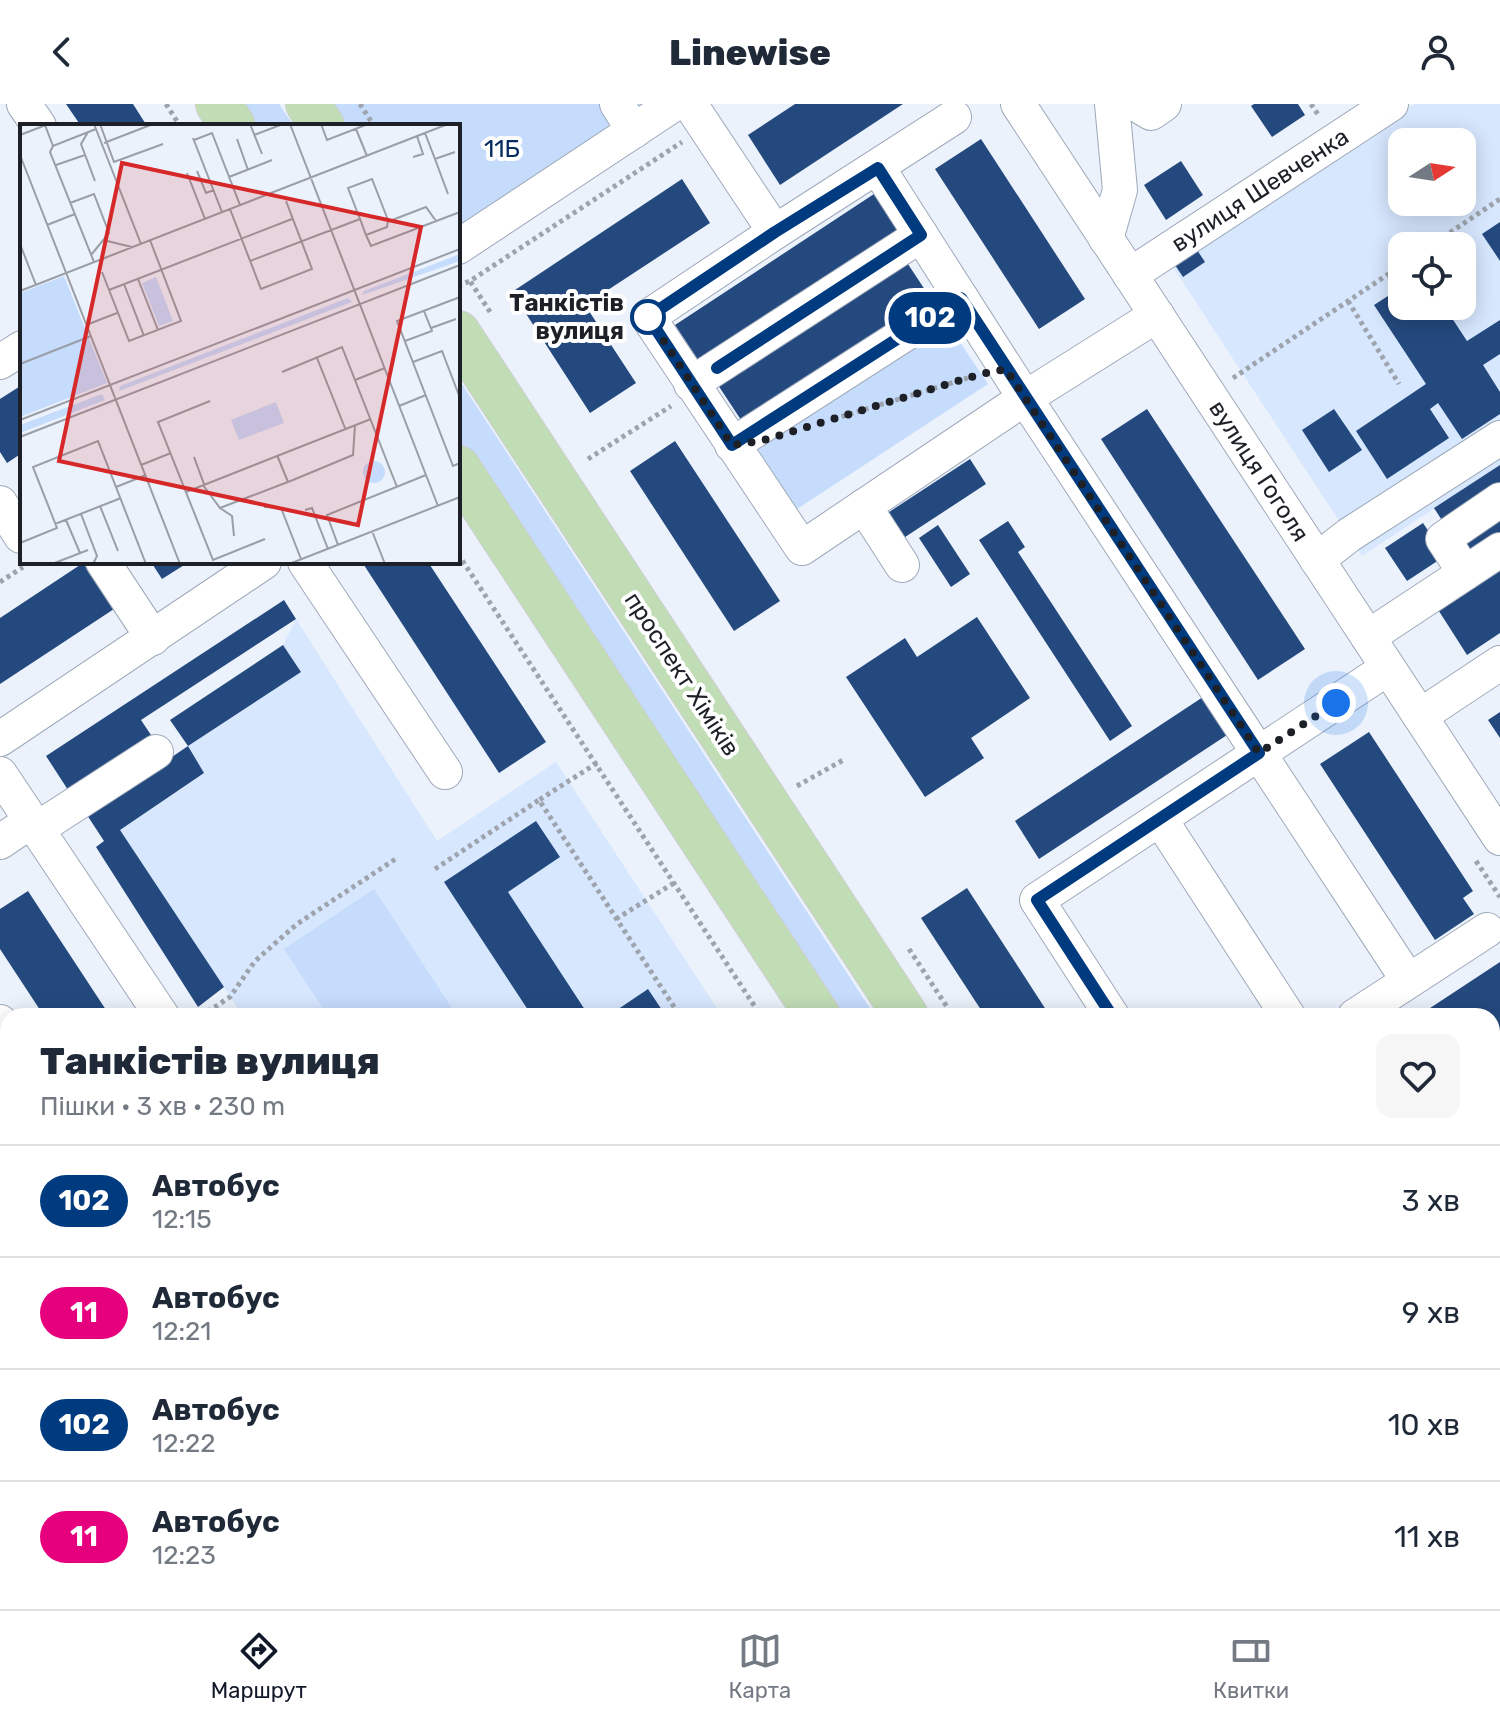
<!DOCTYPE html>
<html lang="uk">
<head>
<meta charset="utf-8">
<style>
  :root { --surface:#fff; --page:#f6f6f7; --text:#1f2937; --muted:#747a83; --line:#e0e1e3; --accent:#111827 }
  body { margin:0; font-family:Rubik,sans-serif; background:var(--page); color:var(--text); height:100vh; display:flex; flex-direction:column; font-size:30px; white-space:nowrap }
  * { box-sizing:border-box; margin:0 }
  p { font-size:26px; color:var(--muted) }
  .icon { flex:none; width:44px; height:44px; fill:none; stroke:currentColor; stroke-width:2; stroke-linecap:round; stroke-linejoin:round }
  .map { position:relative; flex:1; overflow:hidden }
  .details { position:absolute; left:0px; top:904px; width:1500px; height:602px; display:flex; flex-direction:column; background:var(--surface); border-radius:24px 24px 0 0; box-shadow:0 4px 20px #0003 }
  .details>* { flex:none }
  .badge { padding:0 16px; border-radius:26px; font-size:28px; line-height:52px }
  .needle { width:52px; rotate:78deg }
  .buttons { position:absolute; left:1388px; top:24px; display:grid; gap:16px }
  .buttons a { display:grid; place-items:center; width:88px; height:88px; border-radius:16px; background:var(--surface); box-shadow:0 4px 20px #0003; font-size:40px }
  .you { position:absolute; width:40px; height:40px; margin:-20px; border:6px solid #fff; border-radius:50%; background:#1a73e8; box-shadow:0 0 0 12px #1a73e833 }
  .map>.badge { position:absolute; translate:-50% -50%; box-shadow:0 0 0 4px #fff }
  .round { display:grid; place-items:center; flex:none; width:84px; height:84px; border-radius:16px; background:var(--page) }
  .summary { display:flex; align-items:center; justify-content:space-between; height:136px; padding:0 40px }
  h1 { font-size:38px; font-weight:800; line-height:60px }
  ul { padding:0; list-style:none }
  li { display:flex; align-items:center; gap:24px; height:112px; padding:0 40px; border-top:2px solid var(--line) }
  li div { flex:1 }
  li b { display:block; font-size:30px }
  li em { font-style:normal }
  li .badge { min-width:88px; font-weight:700; text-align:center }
  header { display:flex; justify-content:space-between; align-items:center; height:104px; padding:0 40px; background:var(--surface); font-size:36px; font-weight:800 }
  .menu { display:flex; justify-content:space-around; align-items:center; height:112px; border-top:2px solid var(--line); background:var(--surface); font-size:22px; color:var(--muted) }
  .menu a { display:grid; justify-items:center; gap:4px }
  .menu .active { color:var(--accent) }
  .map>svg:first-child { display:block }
  .built { fill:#d7e7fe; fill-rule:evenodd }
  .green { fill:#c6dcfd }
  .building { fill:#24497e }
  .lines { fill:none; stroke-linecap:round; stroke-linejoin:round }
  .minor-casing { stroke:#9ea9b9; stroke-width:36 }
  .major-casing { stroke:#cdcecf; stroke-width:46 }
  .path { stroke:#9ea4ad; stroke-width:5; stroke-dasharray:4 4; stroke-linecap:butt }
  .minor { stroke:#fff; stroke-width:34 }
  .major { stroke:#c1ddb6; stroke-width:44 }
  .line-casing { stroke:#fff; stroke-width:18 }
  .line { stroke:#003b80; stroke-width:12 }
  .walk { stroke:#1d2127; stroke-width:8; stroke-dasharray:0 14.4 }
  .stop-dot { fill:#fff; stroke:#003b80; stroke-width:4 }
  .labels { text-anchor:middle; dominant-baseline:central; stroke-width:8; stroke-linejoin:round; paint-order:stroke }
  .park-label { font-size:24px; fill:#062d62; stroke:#fff }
  .street-label { font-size:24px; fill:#1d2127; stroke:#fff }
  .stop-label { font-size:24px; font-weight:bold; fill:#1d2127; stroke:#fff; text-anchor:end }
  .inset-road { fill:none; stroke:#999ea7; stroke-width:2 }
  .view { fill:#d62828; fill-opacity:0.15; stroke:#d62828; stroke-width:4 }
  .inset-edge { fill:none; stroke:#1d2127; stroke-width:4 }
</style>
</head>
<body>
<header><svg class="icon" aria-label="back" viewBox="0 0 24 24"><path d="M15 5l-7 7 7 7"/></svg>Linewise<svg class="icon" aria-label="person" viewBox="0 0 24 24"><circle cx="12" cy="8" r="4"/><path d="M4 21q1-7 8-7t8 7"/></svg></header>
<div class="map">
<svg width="1500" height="1505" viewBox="0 0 1500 1505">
  <rect width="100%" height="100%" fill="#ebf2fc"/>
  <g class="built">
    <path d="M1414,0H1500V361L1362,452L1171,160ZM1402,38H1462V98H1402ZM1402,142H1462V202H1402Z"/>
    <polygon points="296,515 437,737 556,658 722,912 243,912 120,726 203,670 188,642 301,568 283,541"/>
  </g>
  <g class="green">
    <polygon points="239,0 279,0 294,22 253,22"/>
    <polygon points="325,0 651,0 458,128 458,22 340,22"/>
    <polygon points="945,216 988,280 794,407 752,343"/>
    <polygon points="458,274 875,912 835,912 458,335"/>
    <polygon points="374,785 457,912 328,912 284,845"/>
    <polygon points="228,1498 305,1498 310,1505 218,1505"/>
  </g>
  <g class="building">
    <polygon points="66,0 133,0 147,22 81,22"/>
    <polygon points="795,0 903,0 780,81 748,31"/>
    <polygon points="1254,0 1298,0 1305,11 1272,33 1251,2"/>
    <polygon points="981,35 1085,195 1039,225 935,65"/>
    <polygon points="1181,57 1203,91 1166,116 1144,81"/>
    <polygon points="682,75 710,119 585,201 636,279 590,309 512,188"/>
    <polygon points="874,90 901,131 702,262 675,221"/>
    <polygon points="1500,118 1500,157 1482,130"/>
    <polygon points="1197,146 1205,158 1183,173 1175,161"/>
    <polygon points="904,154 933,198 745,322 716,278"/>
    <polygon points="1402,183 1402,202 1444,202 1467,237 1500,216 1500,250 1483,261 1500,288 1500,310 1462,335 1438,299 1430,305 1449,334 1387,375 1356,327 1426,280 1374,201"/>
    <polygon points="22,281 22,349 7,359 0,348 0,295"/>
    <polygon points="1147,305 1305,545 1258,576 1101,335"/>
    <polygon points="1334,305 1362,346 1329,368 1302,326"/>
    <polygon points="675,337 780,497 734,527 630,367"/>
    <polygon points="970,355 986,380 899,437 883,412"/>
    <polygon points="1500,361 1500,389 1447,424 1434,404"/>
    <polygon points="1500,406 1500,433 1468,455 1455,436"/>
    <polygon points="1008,417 1025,443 1018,448 1132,622 1110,637 979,436"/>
    <polygon points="1423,419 1445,452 1407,477 1385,444"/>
    <polygon points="938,421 970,470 951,483 919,434"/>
    <polygon points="151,458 189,458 162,475"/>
    <polygon points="362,458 428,458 546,638 499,669"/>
    <polygon points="83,459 114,505 0,580 0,514"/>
    <polygon points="1500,462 1500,529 1467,551 1437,504"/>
    <polygon points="284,496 296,515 141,616 153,634 70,689 46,652"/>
    <polygon points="977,513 1030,594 971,634 984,654 925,693 846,573 905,534 917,553"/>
    <polygon points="283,541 301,568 188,642 204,669 120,726 224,883 198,903 96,743 104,737 87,711 188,642 170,616"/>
    <polygon points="1203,593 1227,631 1039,755 1015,717"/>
    <polygon points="1500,608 1500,634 1488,616"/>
    <polygon points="1369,628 1473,787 1463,794 1474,810 1435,836 1320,660"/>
    <polygon points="536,717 560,753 508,788 589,912 532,912 444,778"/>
    <polygon points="967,784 1019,864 1050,912 985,912 921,814"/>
    <polygon points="28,787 43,810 110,912 44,912 0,845 0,805"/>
    <polygon points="1500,858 1500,929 1492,934 1492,912 1418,912"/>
    <polygon points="648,885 666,912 608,912"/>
    <polygon points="0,957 8,969 8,985 0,990"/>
    <polygon points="1500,1066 1500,1130 1492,1135 1492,1072"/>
    <polygon points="0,1203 8,1215 8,1220 0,1225"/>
    <polygon points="0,1247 8,1259 8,1272 0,1277"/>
    <polygon points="1500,1253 1500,1323 1492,1328 1492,1259"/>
    <polygon points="1492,1359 1500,1371 1500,1448 1492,1436"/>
    <polygon points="0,1396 8,1408 8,1498 67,1498 71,1505 8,1505 0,1493"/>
    <polygon points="535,1498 622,1498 612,1505 539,1505"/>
    <polygon points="842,1498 943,1498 933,1505 831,1505"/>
    <polygon points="1064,1498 1129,1498 1134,1505 1068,1505"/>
    <polygon points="1374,1498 1430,1498 1420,1505 1379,1505"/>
  </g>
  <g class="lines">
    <g class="minor-casing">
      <g id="minor">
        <polyline points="24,0 39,22"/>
        <polyline points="617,0 634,27"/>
        <polyline points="690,0 775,128"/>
        <polyline points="1018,0 1500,734"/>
        <polyline points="1136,0 1151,9 1164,0"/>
        <polyline points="954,13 775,128 648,213 802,444 1025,294 1157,211"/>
        <polyline points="878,64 1025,294 1408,876"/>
        <polyline points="1106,135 1120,86 1112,0"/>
        <polyline points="458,143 674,0"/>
        <polyline points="1130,171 1391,0"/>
        <polyline points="0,258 22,244"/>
        <polyline points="691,280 921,131"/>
        <polyline points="732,341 961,194"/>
        <polyline points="0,399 21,432"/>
        <polyline points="864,402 902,461"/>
        <polyline points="1317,456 1349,431 1500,334"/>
        <polyline points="103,458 153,534"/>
        <polyline points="305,458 445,668"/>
        <polyline points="1465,469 1443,435 1500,396"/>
        <polyline points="1368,533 1500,446"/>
        <polyline points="1420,612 1500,559"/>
        <polyline points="0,635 264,458"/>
        <polyline points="0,670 162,912"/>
        <polyline points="1160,715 1288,912"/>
        <polyline points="37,725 156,648"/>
        <polyline points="0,738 31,717"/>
        <polyline points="1112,912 1037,796 1388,564"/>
        <polyline points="1355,912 1487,826"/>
        <polyline points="0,918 8,930"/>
        <polyline points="1492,1008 1500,1003"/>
        <polyline points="0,1066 8,1089"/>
        <polyline points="1492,1192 1500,1187"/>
        <polyline points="0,1291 8,1286"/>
        <polyline points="1492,1343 1500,1356"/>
        <polyline points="0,1356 8,1352"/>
        <polyline points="1492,1490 1500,1502"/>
        <polyline points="117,1498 122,1505"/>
        <polyline points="1028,1498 1033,1505"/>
        <polyline points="453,1505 463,1498"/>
        <polyline points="735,1505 746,1498"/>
        <polyline points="994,1505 1004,1498"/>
      </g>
    </g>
    <g class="major-casing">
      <g id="major">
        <polyline points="218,0 233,22"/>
        <polyline points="308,0 322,22"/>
        <polyline points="458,229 906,912"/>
        <polyline points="458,364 818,912"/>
        <polyline points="1203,1498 1208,1505"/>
        <polyline points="1291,1498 1296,1505"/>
      </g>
    </g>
    <g class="path">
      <polyline points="166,0 180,22"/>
      <polyline points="360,0 374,22"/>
      <polyline points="1311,0 1319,12"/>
      <polyline points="1430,142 1500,95"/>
      <polyline points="1462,165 1474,184"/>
      <polyline points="458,182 470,177 469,175"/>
      <polyline points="1348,197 1399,280"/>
      <polyline points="490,208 470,177 682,38"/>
      <polyline points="1233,274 1402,161"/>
      <polyline points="834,315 974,272"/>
      <polyline points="588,355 671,302"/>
      <polyline points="458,450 761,912"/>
      <polyline points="0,478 23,463"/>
      <polyline points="597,659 539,696 680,912"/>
      <polyline points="797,682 845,655"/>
      <polyline points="1476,757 1500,793"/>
      <polyline points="435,765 539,696"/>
      <polyline points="616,815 674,779"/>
      <polyline points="909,845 953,912"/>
      <polyline points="201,912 230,893 255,857 297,820 397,754"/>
      <polyline points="1492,1056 1500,1050"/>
      <polyline points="1147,1498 1152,1505"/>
      <polyline points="1346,1498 1351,1505"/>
      <polyline points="665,1505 675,1498"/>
      <polyline points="806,1505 817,1498"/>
    </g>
    <use href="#minor" class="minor"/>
    <use href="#major" class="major"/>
  </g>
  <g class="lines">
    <g class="line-casing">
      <polyline id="line" points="717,264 921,131 878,64 775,128 648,213 732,341 961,194 1259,649 1037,796 1112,912"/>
    </g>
    <use href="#line" class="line"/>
    <polyline class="walk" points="648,213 732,341 761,337 981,270 1006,265 1259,649 1336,599"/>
  </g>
  <circle class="stop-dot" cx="648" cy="213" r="16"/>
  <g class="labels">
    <g class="park-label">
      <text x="502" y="45">11Б</text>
    </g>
    <g class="street-label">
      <text transform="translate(1260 86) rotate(-33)">вулиця Шевченка</text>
      <text transform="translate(1259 367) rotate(57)">вулиця Гоголя</text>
      <text transform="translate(682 570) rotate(57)">проспект Хіміків</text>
    </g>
    <g class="stop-label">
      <text x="624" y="199">Танкістів<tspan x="624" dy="28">вулиця</tspan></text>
    </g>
  </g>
  <g transform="translate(20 20)">
    <rect width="440" height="440" fill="#ebf2fc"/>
    <path d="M440,130V137L342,171L344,167ZM44,152L87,259L0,293V169ZM136,153L153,197L139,202L122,159ZM328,174L332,178L99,267L100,262ZM82,270L85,276L0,309V301ZM256,278L264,299L219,316L211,296ZM343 348a11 11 0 1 1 22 0a11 11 0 1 1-22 0Z" fill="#c6dcfd"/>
    <path class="inset-road" d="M74,0L121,120M80,0L94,38L143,20M230,0L242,30M270,0L418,382M301,0L307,16L348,0M25,1L33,22L76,5M336,5L347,32M68,8L61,20L75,57M405,9L415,35L435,28M0,11L26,1M234,11L263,0M173,14L202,88M217,15L228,46M174,16L192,9L220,81M84,19L133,0M33,22L30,28L74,138M0,31L160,440M393,33L403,30L397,12M415,35L428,70M36,41L65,31M177,47L186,69L194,66M167,49L185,95M209,53L252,36M50,79L74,70L89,109L71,131M210,85L241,165L292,145L266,77M367,98L406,83L416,97M27,101L55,90M346,111L367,103L368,96L352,55L328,64L338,90L340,95L346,111L351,122L440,88M83,116L112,123M0,120L16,161M230,137L340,95M82,148L109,217L161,197L130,116M118,155L138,206M104,160L124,212M89,166L272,95M0,167L428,0M440,173L377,197L433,342L440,339M66,201L97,189M411,204L436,195M385,217L412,207L404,187M297,234L325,304M393,238L422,227L440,274M0,240L71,212M262,248L322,223L377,363M335,256L365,244M190,277L138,298L193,436L245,415M379,282L406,271M0,296L440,125M0,313L440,141M257,331L268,358M174,333L184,360M121,341L151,329M183,361L200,384L273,356L333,331L335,301M96,363L126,351M166,368L351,295M80,382L98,427M244,383L261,384L281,435M200,384L212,392L214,412M285,386L292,384L308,425M61,390L77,432L73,440M46,396L60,429M35,400L101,374M352,407L365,440M0,419L37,404L13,343L78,317L126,440M318,421L307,391L406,351M32,440L68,426M269,440L440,373"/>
    <path class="view" d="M102,39L401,103L338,401L39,337Z"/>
    <rect width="440" height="440" class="inset-edge"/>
  </g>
</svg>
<div class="buttons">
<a><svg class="needle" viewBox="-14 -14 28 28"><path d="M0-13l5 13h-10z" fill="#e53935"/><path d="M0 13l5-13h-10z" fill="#747a83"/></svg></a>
<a><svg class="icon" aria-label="locate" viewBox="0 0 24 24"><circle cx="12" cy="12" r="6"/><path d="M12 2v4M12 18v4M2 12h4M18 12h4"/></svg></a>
</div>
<div class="you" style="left:1336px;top:599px"></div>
<b class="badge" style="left:930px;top:214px;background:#003b80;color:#fff">102</b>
<section class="details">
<div class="summary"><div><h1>Танкістів вулиця</h1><p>Пішки · 3 хв · 230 m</p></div><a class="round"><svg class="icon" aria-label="heart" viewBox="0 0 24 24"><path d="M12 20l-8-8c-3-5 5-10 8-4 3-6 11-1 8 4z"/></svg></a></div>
<ul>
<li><span class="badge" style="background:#003b80;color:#fff">102</span><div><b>Автобус</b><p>12:15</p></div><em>3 хв</em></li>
<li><span class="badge" style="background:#e6007e;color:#fff">11</span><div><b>Автобус</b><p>12:21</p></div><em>9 хв</em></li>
<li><span class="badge" style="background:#003b80;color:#fff">102</span><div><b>Автобус</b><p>12:22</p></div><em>10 хв</em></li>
<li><span class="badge" style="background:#e6007e;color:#fff">11</span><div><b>Автобус</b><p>12:23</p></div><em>11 хв</em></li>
</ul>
</section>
</div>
<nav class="menu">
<a class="active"><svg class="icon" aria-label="directions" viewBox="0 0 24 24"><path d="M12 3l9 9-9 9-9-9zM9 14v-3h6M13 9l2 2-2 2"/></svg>Маршрут</a>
<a><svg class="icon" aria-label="map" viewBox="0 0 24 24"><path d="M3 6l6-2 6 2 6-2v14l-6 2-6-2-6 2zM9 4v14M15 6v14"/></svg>Карта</a>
<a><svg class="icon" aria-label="tickets" viewBox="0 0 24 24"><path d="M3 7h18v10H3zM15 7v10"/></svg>Квитки</a>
</nav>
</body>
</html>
